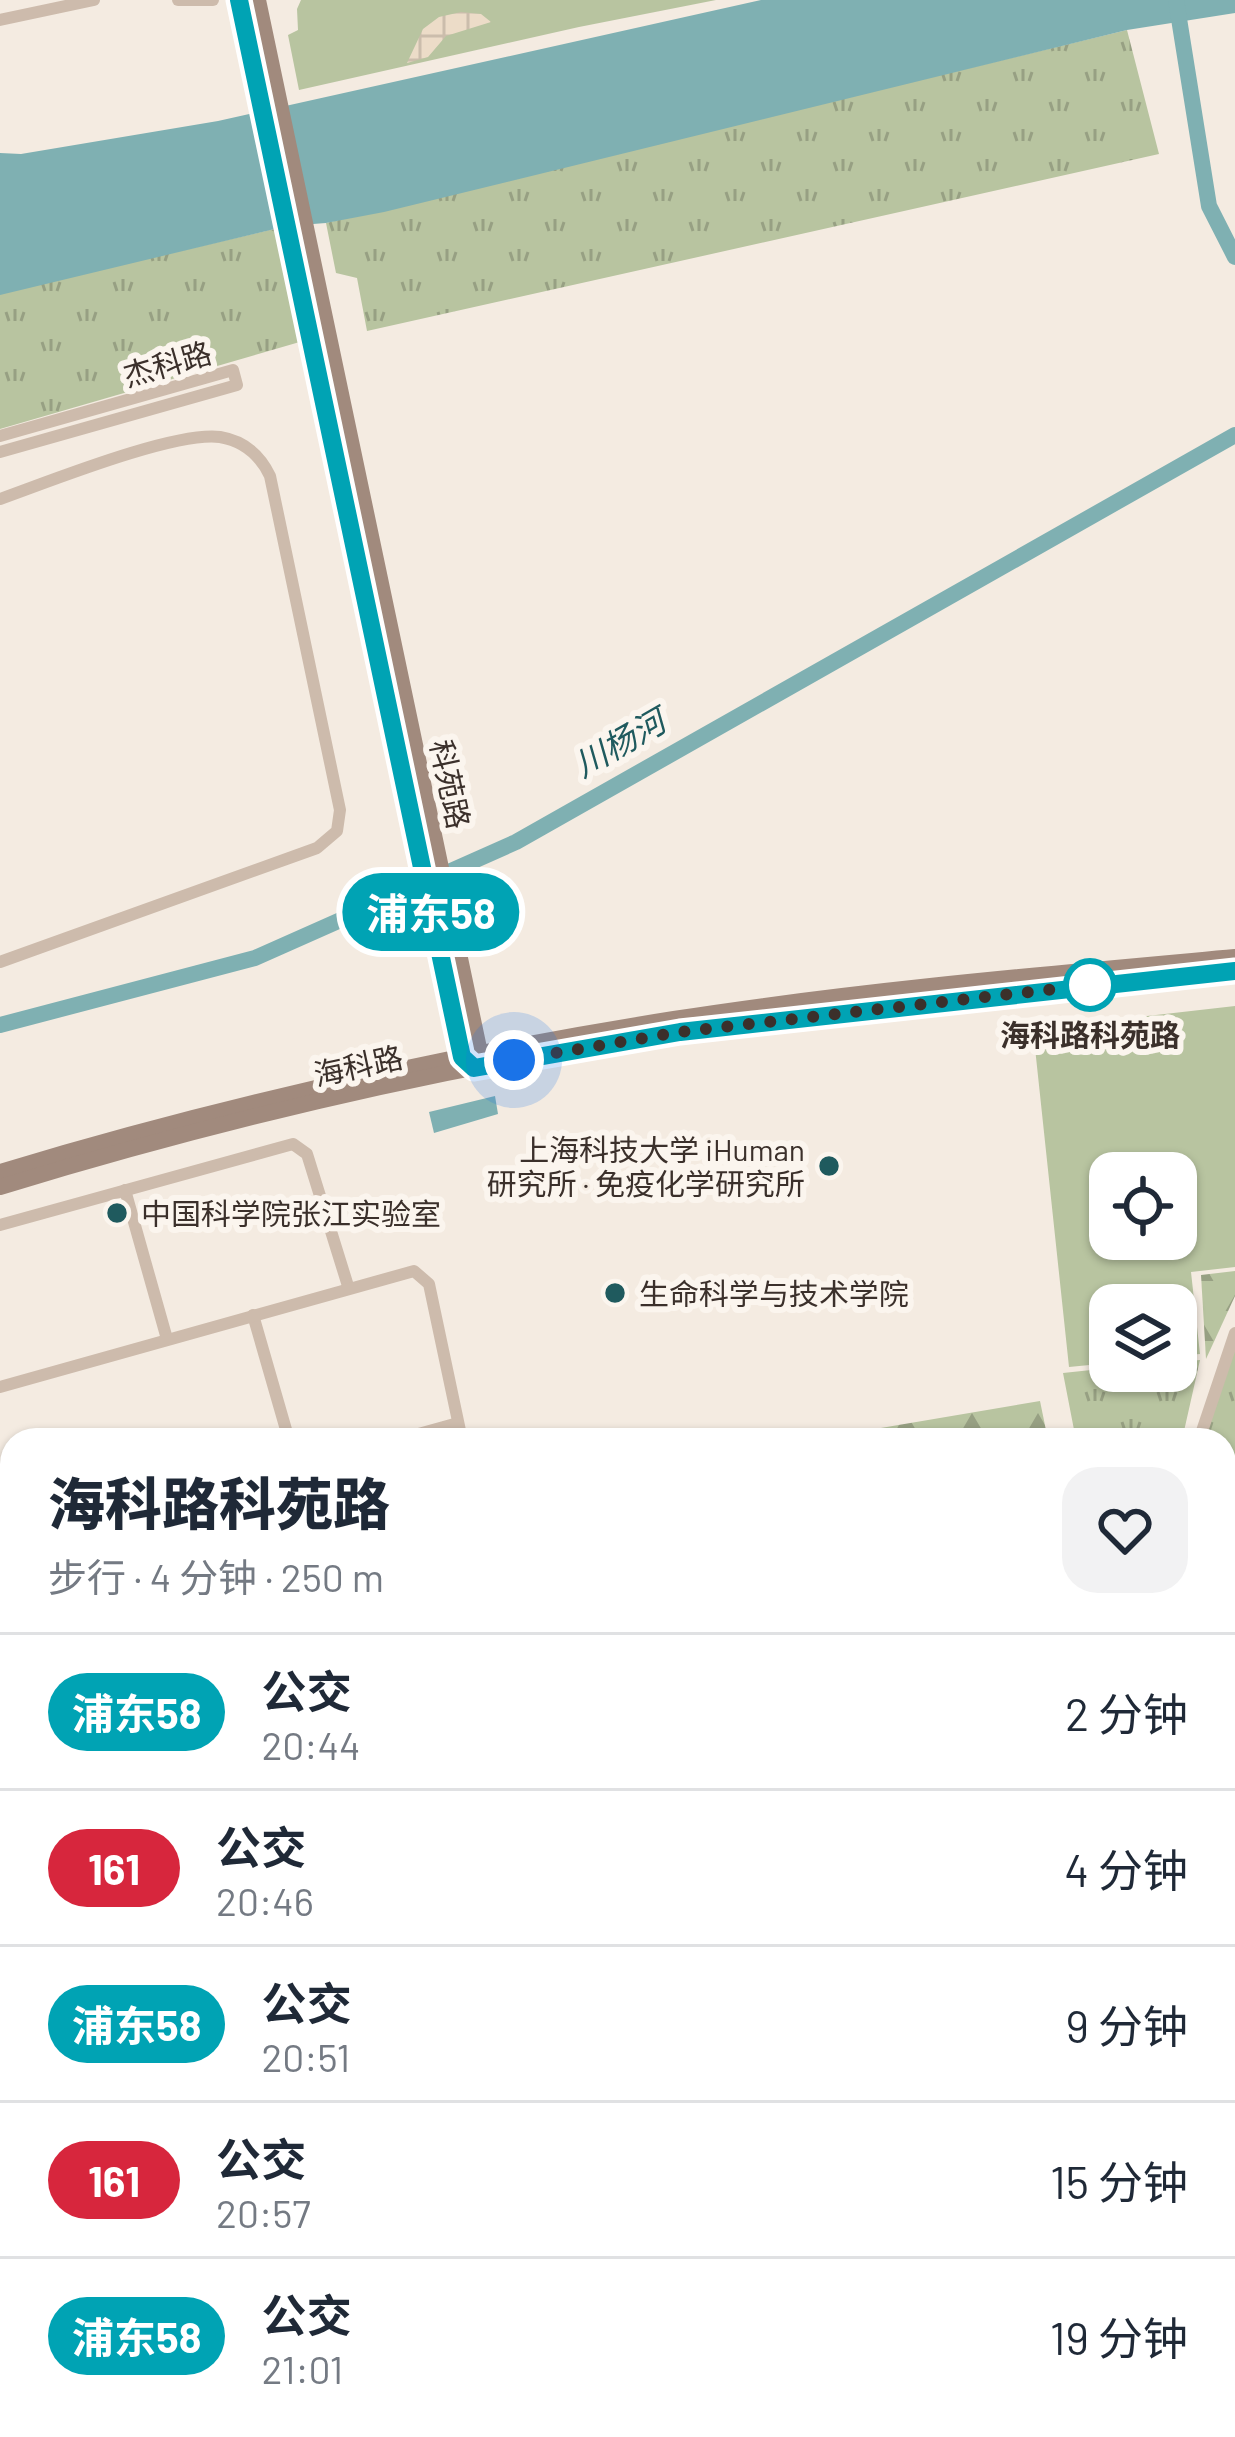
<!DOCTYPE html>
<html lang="zh">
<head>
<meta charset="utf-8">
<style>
  :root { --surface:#fff; --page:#f2f2f3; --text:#1f2937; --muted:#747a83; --line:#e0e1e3 }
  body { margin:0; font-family:Barlow,"Noto Sans SC",sans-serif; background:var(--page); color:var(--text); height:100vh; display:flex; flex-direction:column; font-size:45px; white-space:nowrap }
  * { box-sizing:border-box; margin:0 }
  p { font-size:39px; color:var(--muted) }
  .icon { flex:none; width:66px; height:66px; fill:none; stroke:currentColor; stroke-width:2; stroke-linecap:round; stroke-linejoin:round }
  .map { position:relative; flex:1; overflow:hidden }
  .sheet { position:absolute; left:0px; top:1428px; width:1236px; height:1011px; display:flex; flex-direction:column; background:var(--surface); border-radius:36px 36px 0 0; box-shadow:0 3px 9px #0004 }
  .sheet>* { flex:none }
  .badge { padding:0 24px; border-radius:39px; font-size:42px; line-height:78px }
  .tools { position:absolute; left:1089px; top:1152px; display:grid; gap:24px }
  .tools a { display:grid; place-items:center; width:108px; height:108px; border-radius:24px; background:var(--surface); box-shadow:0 3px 9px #0004; font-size:60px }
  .you { position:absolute; width:60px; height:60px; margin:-30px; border:9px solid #fff; border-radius:50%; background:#1a73e8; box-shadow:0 0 0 18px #1a73e833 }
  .map>.badge { position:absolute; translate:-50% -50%; box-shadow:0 0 0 6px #fff }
  .round { display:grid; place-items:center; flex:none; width:126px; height:126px; border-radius:36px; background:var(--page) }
  .headline { display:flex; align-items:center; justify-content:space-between; height:204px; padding:0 48px }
  h1 { font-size:57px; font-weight:800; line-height:90px }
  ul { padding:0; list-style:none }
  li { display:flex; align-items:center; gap:36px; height:156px; padding:0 48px; border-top:3px solid var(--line) }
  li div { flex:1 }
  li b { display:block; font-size:45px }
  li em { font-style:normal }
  li .badge { min-width:132px; font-weight:700; text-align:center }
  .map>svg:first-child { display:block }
  .grass { fill:#b8c4a0; fill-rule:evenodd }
  .forest { fill:url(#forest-firs) }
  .park { fill:url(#park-tufts) }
  .plaza { fill:url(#plaza-grid) }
  .water { fill:#7fb0b2 }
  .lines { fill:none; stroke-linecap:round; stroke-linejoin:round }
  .stream { stroke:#7fb0b2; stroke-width:4.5 }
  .canal { stroke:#7fb0b2; stroke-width:16 }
  .street { stroke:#cdbbac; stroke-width:12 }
  .secondary { stroke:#a18a7d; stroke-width:16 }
  .line-casing { stroke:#fff; stroke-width:27 }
  .line { stroke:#00a3b4; stroke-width:18 }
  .walk { stroke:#3b302b; stroke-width:12; stroke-dasharray:0 21.6 }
  .stop-dot { fill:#fff; stroke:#00a3b4; stroke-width:6 }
  .poi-dot { fill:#1f5a5e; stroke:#fbf5ee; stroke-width:4.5 }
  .labels { text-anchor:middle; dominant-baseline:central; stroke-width:12; stroke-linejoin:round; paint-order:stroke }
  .street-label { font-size:30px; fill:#3b302b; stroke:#fbf5ee }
  .stop-label { font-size:30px; font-weight:bold; fill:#3b302b; stroke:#fbf5ee }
  .poi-label { font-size:30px; fill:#3b302b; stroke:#fbf5ee; text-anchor:start }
  .water-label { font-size:33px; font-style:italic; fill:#1f5a5e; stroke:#fbf5ee }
</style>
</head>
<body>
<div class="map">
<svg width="1235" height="2437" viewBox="0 0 1235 2437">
  <defs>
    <pattern id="forest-firs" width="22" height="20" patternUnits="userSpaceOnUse" patternTransform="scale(3)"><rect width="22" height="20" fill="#b8c4a0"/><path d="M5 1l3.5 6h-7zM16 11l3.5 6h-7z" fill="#97a083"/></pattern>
    <pattern id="park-tufts" width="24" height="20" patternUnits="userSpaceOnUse" patternTransform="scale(3)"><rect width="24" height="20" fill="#b8c4a0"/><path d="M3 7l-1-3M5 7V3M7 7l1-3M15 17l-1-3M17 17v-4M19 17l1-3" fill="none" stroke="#97a083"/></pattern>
    <pattern id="plaza-grid" width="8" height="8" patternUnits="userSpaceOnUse" patternTransform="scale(3)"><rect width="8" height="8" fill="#ecdcc8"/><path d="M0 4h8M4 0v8" fill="none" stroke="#cbbdac"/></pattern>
  </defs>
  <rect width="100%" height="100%" fill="#f4ebe1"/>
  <g class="grass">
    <polygon points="301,0 716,0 579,27 299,90 288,35 298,30 297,9"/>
    <path d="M1235,1006V1267L1191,1272L1200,1354L1176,1356V1305H1110V1363L1069,1367L1033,1029ZM1176,1173V1239H1110V1173Z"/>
    <polygon points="742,2427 972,2427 1004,2437 695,2437"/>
  </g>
  <g class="forest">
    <polygon points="1235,1271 1235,1296 1206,1359 1201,1275"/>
    <polygon points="1040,1401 1048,1440 871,1440 869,1430"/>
  </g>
  <g class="park">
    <polygon points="1127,30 1159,154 367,331 357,278 336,273 326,223"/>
    <polygon points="287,226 310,339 0,429 0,293"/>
    <polygon points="1235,1333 1235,1497 1224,1496 1224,1440 1199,1440"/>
    <polygon points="1200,1360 1182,1440 1076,1440 1063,1373 1110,1368 1176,1371 1176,1362"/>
    <polygon points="0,2158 12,2172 12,2427 228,2427 237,2437 0,2437"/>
  </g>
  <polygon class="plaza" points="461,12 481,14 491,22 446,36 428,57 407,63 423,29 439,17"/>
  <g class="water">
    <polygon points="761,0 1235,0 1235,13 1127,30 384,212 326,223 287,226 0,295 0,153 21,154 218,121"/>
    <polygon points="495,1096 498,1114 434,1133 429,1112"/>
  </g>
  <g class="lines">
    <g class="stream">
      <polyline points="1224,1979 1235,1945"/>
      <polyline points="8,2110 12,2116"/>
      <polyline points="273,2427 281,2437"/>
      <polyline points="974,2427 1004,2437"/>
      <polyline points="695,2437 742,2427"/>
    </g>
    <g class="canal">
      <polyline points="1176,0 1209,206 1235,257"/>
      <polyline points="0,1025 255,958 516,842 1235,435"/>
    </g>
    <g class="street">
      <polyline points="178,0 213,0"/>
      <polyline points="0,20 94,0"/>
      <polyline points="0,436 233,370 237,385 0,452"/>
      <path d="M0,499C48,482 174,431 220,437C244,441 260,455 270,476L340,810L337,831L317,848L0,962"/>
      <polyline points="125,1190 167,1339"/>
      <polyline points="0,1225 293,1144 307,1154 348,1286"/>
      <polyline points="253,1315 289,1440"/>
      <polyline points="0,1387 414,1271 429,1284 462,1440"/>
      <polyline points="397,1440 458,1423"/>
      <polyline points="1199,1440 1235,1333"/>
      <polyline points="1224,1496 1235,1497"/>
      <polyline points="0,1632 12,1629"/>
      <polyline points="0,1734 12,1730"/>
      <polyline points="1224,1815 1235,1782"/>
      <polyline points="0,2047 12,2066"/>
      <polyline points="0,2158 12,2172"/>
      <polyline points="1224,2265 1235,2267"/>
      <polyline points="228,2427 237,2437"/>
      <polyline points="318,2427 327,2437"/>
      <polyline points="629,2437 655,2427"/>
    </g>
    <g class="secondary">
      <polyline points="239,0 462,1057 470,1064"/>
      <polyline points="258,0 480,1053 477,1061"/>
      <path d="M0,1172C221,1105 446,1055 674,1019C860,990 1048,974 1235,957"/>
      <path d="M0,1187C223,1119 452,1065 683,1032C866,1006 1051,989 1235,971"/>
    </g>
  </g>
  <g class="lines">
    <g class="line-casing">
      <polyline id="line" points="239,0 462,1057 474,1068 680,1032 1235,971"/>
    </g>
    <use href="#line" class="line"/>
    <polyline class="walk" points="514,1060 680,1032 1090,985"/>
  </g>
  <circle class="stop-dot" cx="1090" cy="985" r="24"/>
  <g class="poi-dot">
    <circle cx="829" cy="1166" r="12"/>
    <circle cx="117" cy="1213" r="12"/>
    <circle cx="615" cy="1293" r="12"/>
  </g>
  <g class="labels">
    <g class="street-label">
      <text transform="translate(167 363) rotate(-16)">杰科路</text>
      <text transform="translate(451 784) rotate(78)">科苑路</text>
      <text transform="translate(358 1065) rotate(-12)">海科路</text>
    </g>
    <g class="stop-label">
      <text x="1090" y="1034">海科路科苑路</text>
    </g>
    <g class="poi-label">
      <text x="805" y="1149" text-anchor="end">上海科技大学 iHuman<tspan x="805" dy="34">研究所 · 免疫化学研究所</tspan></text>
      <text x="141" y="1213">中国科学院张江实验室</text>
      <text x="639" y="1293">生命科学与技术学院</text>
    </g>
    <g class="water-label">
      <text transform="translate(619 742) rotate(-30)">川杨河</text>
    </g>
  </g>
</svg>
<div class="tools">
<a><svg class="icon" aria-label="locate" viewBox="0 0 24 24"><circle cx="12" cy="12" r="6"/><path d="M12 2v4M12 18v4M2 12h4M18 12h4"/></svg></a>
<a><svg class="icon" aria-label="layers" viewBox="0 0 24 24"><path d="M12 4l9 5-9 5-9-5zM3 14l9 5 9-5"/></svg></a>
</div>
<div class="you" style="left:514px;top:1060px"></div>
<b class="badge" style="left:431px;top:912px;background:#00a3b4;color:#fff">浦东58</b>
<section class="sheet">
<div class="headline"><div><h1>海科路科苑路</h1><p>步行 · 4 分钟 · 250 m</p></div><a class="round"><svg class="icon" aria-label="heart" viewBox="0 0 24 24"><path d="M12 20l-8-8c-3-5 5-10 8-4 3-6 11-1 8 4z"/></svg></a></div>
<ul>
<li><span class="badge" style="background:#00a3b4;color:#fff">浦东58</span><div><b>公交</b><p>20:44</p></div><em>2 分钟</em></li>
<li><span class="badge" style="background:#d7263d;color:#fff">161</span><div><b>公交</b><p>20:46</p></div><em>4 分钟</em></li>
<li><span class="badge" style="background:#00a3b4;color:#fff">浦东58</span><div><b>公交</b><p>20:51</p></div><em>9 分钟</em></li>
<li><span class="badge" style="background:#d7263d;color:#fff">161</span><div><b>公交</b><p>20:57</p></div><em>15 分钟</em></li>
<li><span class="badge" style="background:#00a3b4;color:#fff">浦东58</span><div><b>公交</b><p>21:01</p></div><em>19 分钟</em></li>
</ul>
</section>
</div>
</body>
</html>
